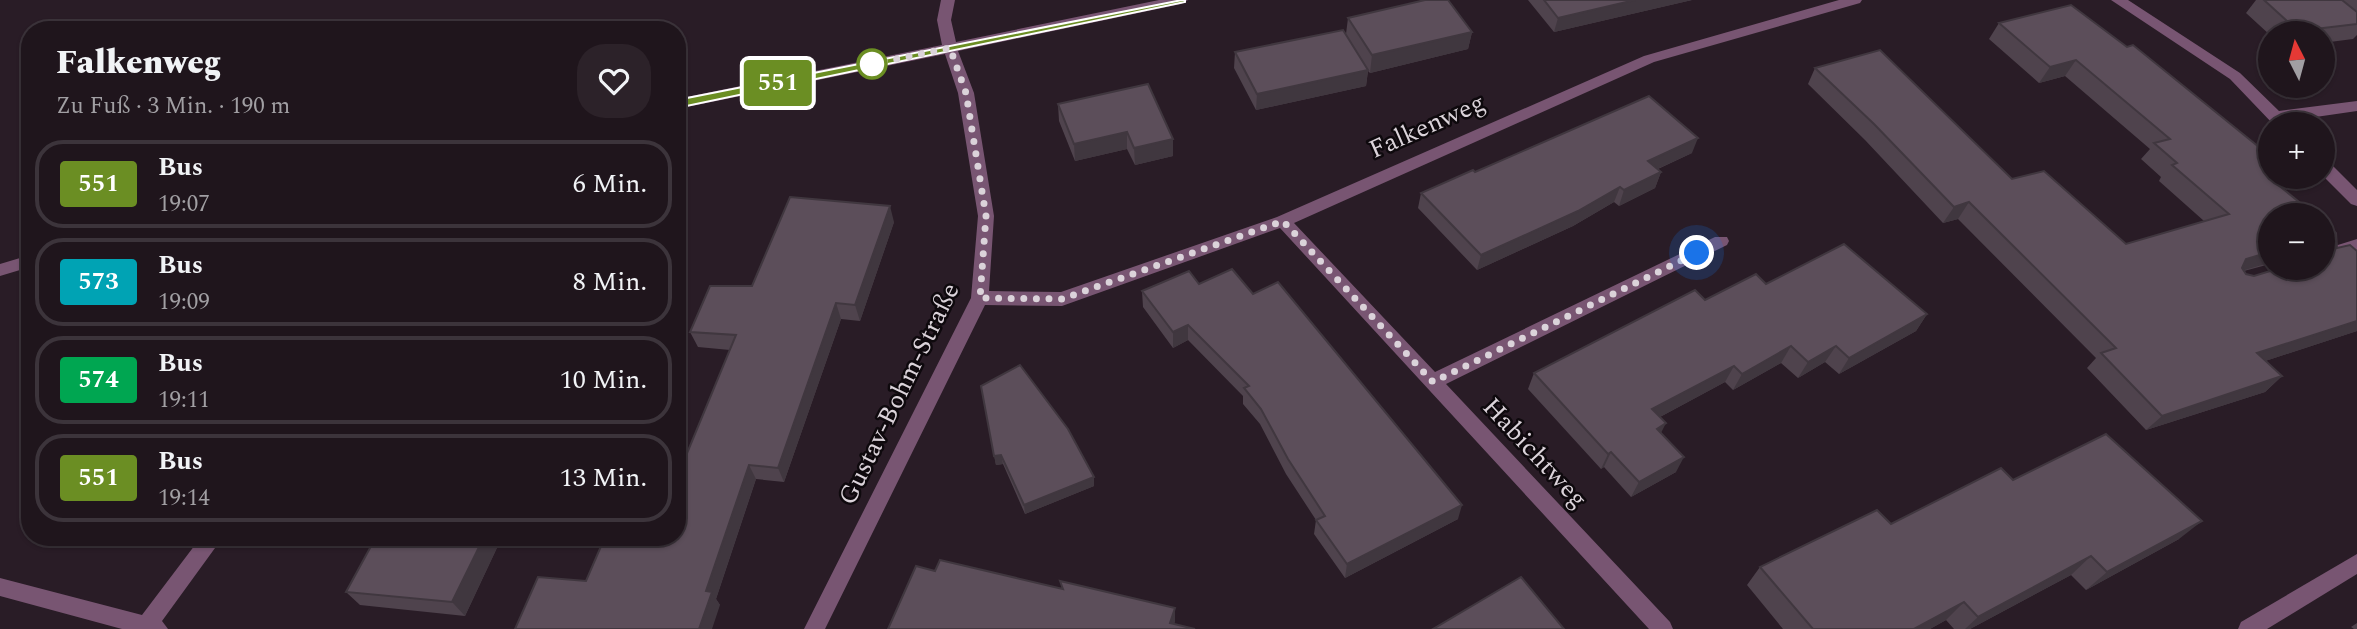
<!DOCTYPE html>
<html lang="de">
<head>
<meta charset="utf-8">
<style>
  :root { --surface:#1f151c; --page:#2c2229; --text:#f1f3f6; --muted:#a19fa3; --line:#3c343b }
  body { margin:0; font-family:Spectral,serif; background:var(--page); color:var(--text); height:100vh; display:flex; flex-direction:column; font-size:26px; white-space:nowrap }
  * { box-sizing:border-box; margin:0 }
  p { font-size:23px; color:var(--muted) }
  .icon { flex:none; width:38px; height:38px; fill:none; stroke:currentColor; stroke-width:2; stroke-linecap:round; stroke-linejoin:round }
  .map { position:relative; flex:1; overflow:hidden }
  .details { position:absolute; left:21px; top:21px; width:665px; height:525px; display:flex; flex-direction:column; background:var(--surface); border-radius:28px; box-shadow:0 2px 5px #0004,0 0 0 2px var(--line) }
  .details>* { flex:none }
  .badge { padding:0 14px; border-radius:5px; font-size:24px; line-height:46px }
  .needle { width:46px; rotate:354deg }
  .controls { position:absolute; left:2258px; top:21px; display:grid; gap:14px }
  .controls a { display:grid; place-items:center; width:77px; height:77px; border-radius:50%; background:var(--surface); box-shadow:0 2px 5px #0004,0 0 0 2px var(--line); font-size:35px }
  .you { position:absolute; width:35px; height:35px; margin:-18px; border:5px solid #fff; border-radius:50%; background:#1a73e8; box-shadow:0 0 0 10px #1a73e833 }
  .map>.badge { position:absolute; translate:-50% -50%; box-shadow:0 0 0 4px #fff }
  .round { display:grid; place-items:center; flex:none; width:74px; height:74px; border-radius:28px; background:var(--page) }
  .overview { display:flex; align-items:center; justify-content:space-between; height:119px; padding:0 35px }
  h1 { font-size:33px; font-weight:800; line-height:52px }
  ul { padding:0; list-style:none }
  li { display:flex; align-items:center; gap:21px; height:88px; margin:0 14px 10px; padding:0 21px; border:4px solid var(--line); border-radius:28px }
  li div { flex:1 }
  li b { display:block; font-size:26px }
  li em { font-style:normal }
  li .badge { min-width:77px; font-weight:700; text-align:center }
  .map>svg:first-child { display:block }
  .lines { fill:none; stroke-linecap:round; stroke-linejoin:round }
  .minor { fill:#785572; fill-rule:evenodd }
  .wall { fill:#4f434d }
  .shaded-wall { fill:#40373f }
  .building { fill:#5c4e5a; stroke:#40373f; stroke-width:2 }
  .line { fill:#6b8e23; stroke:#fff; stroke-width:2 }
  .walk { stroke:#dbd3da; stroke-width:7; stroke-dasharray:0 12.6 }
  .stop-dot { fill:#fff; stroke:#6b8e23; stroke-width:3.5 }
  .labels { text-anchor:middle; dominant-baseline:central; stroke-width:5; stroke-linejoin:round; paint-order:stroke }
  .street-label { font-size:26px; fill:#dbd3da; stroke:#0e090d }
</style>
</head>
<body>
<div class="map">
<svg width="2357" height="629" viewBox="0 0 2357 629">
  <rect width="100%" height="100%" fill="#291c26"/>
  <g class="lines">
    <g class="minor">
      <polygon points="941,0 955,0 951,20 956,42 1159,0 1188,0 1181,4 958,51 974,93 994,216 989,291 1061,292 1277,217 1644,56 1839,0 1862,0 1860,3 1654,62 1294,223 1435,372 1715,237 1727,237 1729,241 1727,245 1446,384 1670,622 1673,629 1649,629 1280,228 1062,306 985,305 825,629 804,629 971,298 978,216 958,93 945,54 677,109 677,99 942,45 937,20"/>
      <polygon points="2111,0 2128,0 2240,73 2279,111 2357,101 2357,111 2288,121 2290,124 2273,124 2230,79"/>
      <polygon points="2322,159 2328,161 2357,190 2357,206 2351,204 2322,175"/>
      <polygon points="2357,239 2357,251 2322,262 2322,250"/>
      <polygon points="30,255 30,267 0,276 0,264"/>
      <polygon points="201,537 223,537 162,621 168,629 122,629 0,596 0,578 142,615"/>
      <polygon points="2357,554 2357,574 2267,629 2238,629 2241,622"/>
    </g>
  </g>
  <g class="wall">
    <polygon points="1528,0 1692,0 1554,32"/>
    <polygon points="2256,0 2357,0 2357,35 2353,39 2322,43 2322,33 2270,33 2270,35 2246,13"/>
    <polygon points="2071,5 2127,47 2133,45 2270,156 2270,177 2289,177 2280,186 2315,215 2270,215 2270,264 2244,271 2246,274 2254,276 2280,268 2322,268 2322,222 2336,233 2337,248 2350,245 2357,251 2357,331 2265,361 2282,376 2265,392 2146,430 2087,368 2096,358 1958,219 1943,223 1865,140 1808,84 1815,68 1880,50 2012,179 2044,171 2126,244 2204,221 2159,181 2161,177 2141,159 2150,149 2065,76 2039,83 1989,39 1999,23"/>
    <polygon points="1348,18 1472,32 1468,49 1370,73 1368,71 1366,86 1256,110 1234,68 1235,52 1346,34"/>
    <polygon points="1148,84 1173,156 1135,165 1127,149 1075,161 1059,121 1058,104"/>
    <polygon points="1692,153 1658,169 1661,172 1655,188 1619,206 1614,202 1573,226 1477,270 1418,208 1421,193 1475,172"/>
    <polygon points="894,222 860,321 841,319 784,482 756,479 716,599 720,605 586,581 683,463 730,350 698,347 690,332 752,286"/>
    <polygon points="1199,284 1253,294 1458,519 1345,578 1314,534 1316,520 1286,474 1260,424 1243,404 1243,396 1188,340 1173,348 1143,307 1142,291"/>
    <polygon points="1766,284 1927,314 1916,331 1839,374 1825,362 1798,378 1781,363 1733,390 1725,382 1660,417 1661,432 1676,472 1631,497 1604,467 1601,469 1528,389 1534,373 1705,300"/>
    <polygon points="981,386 1094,477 1094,486 1025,514 1003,464 996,465"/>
    <polygon points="2013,480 2179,539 2086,590 2071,575 1970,629 1954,629 1946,620 1930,629 1783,629 1747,585 1760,567 1891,524"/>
    <polygon points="376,537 502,537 465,616 360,605 346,592"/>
    <polygon points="2357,623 2357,629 2354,629 2351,627"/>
  </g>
  <g class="shaded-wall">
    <polygon points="1635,0 1692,0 1554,32 1558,18"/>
    <polygon points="1472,32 1468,49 1370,73 1372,55"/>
    <polygon points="2076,60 2065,76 2039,83 2050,67"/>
    <polygon points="1368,70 1366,86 1256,110 1257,94"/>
    <polygon points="1127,132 1127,149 1075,161 1074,144"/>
    <polygon points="1698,138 1692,153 1642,176 1648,161"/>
    <polygon points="1173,139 1173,156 1135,165 1134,148"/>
    <polygon points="1661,172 1655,188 1619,206 1624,190"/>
    <polygon points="2283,177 2289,177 2277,190 2272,180"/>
    <polygon points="1620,187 1614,202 1573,226 1477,270 1481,255"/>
    <polygon points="1969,202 1958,219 1943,223 1954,207"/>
    <polygon points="890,206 894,222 860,321 855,305"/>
    <polygon points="2270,252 2269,263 2231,274 2246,259"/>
    <polygon points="836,303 841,319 784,482 778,468"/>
    <polygon points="1927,314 1916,331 1839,374 1849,358"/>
    <polygon points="2357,321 2357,331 2241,369 2257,353"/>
    <polygon points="1188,325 1188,340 1173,348 1173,332"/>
    <polygon points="1791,346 1781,363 1733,390 1742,374"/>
    <polygon points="1836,346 1825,362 1798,378 1808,362"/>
    <polygon points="1734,366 1725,382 1645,425 1652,409"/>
    <polygon points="2282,376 2265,392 2146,430 2162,416"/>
    <polygon points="1666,423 1658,439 1657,429"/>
    <polygon points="1611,452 1604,467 1601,469 1608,454"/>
    <polygon points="1001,455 1003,464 996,465 994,456"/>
    <polygon points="1684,457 1676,472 1631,497 1639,482"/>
    <polygon points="749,465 756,479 716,599 720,605 712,629 699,629 706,591"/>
    <polygon points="1094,477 1094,486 1025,514 1024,505"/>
    <polygon points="1462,505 1458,519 1345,578 1347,564"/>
    <polygon points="2202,521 2179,539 2086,590 2107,572"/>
    <polygon points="484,537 502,537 465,616 452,602"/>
    <polygon points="2091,556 2071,575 1970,629 1965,629 1978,617"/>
    <polygon points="1964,602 1946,620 1930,629 1914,629"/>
    <polygon points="1175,608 1175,622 1173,629 1170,623"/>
  </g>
  <g class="building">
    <polygon points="1425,0 1448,0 1472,32 1372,55 1348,18"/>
    <polygon points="1544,0 1635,0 1558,18"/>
    <polygon points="2264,0 2342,0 2357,12 2357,24 2298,31"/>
    <polygon points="2071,5 2127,47 2133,45 2270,156 2270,177 2283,177 2272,180 2315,215 2270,215 2270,252 2246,259 2242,268 2246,274 2254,276 2280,268 2322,268 2322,222 2336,233 2337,248 2350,245 2357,251 2357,321 2257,353 2282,376 2162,416 2101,353 2116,348 1969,202 1954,207 1874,124 1815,68 1880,50 2012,179 2044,171 2126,244 2229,214 2172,165 2177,163 2154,143 2170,139 2076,60 2050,67 1999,23"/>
    <polygon points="1343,30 1368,70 1257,94 1235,52"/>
    <polygon points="1148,84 1173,139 1134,148 1127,132 1074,144 1058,104"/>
    <polygon points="1649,96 1698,138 1648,161 1661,172 1624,190 1620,187 1578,211 1481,255 1421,193 1473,170 1475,172"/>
    <polygon points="790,197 890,206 855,305 836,303 778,468 749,465 706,591 712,592 699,629 515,629 538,577 586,581 605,537 677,537 677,463 683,463 736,335 690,332 710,286 752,286"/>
    <polygon points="1844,244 1927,314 1849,358 1836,346 1808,362 1791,346 1742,374 1734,366 1652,409 1666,423 1657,429 1684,457 1639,482 1611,452 1608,454 1534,373 1695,290 1705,300 1756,274 1766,284"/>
    <polygon points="1232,269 1253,294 1278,282 1462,505 1347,564 1316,520 1325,516 1288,459 1261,409 1244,388 1249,386 1188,325 1173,332 1142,291 1189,271 1199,284"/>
    <polygon points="1020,365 1068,429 1094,477 1024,505 1001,455 994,456 981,386"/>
    <polygon points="2106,434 2202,521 2107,572 2091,556 1978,617 1964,602 1914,629 1813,629 1760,567 1877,510 1891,524 2001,468 2013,480"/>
    <polygon points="376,537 484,537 452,602 346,592"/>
    <polygon points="940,560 1063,589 1060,581 1175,608 1170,623 1195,629 888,629 916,566 935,571"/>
    <polygon points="1521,577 1564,629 1433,629"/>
  </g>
  <polygon class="line" points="1182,0 1185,0 1185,2 677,108 671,104 677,100"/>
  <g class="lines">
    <polyline class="walk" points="872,64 950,48 966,93 986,216 980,298 1062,299 1283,221 1433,382 1697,253"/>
  </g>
  <circle class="stop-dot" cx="872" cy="64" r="14"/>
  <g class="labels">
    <g class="street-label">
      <text transform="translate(1427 126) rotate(-24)">Falkenweg</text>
      <text transform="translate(899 394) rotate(-64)">Gustav-Bohm-Straße</text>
      <text transform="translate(1535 453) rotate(47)">Habichtweg</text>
    </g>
  </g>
</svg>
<div class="controls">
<a><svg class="needle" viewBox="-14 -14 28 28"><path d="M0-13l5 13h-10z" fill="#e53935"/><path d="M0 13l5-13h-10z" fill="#a19fa3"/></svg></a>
<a>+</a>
<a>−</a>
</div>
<div class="you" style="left:1697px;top:253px"></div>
<b class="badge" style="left:778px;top:83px;background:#6b8e23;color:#fff">551</b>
<section class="details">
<div class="overview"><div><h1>Falkenweg</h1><p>Zu Fuß · 3 Min. · 190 m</p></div><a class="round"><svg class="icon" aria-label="heart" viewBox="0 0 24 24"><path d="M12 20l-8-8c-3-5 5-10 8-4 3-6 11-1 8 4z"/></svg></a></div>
<ul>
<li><span class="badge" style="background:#6b8e23;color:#fff">551</span><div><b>Bus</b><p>19:07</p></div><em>6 Min.</em></li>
<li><span class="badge" style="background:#00a3b4;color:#fff">573</span><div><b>Bus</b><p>19:09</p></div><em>8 Min.</em></li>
<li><span class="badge" style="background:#00a651;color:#fff">574</span><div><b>Bus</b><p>19:11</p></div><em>10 Min.</em></li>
<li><span class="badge" style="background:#6b8e23;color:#fff">551</span><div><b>Bus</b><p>19:14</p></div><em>13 Min.</em></li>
</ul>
</section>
</div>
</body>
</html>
